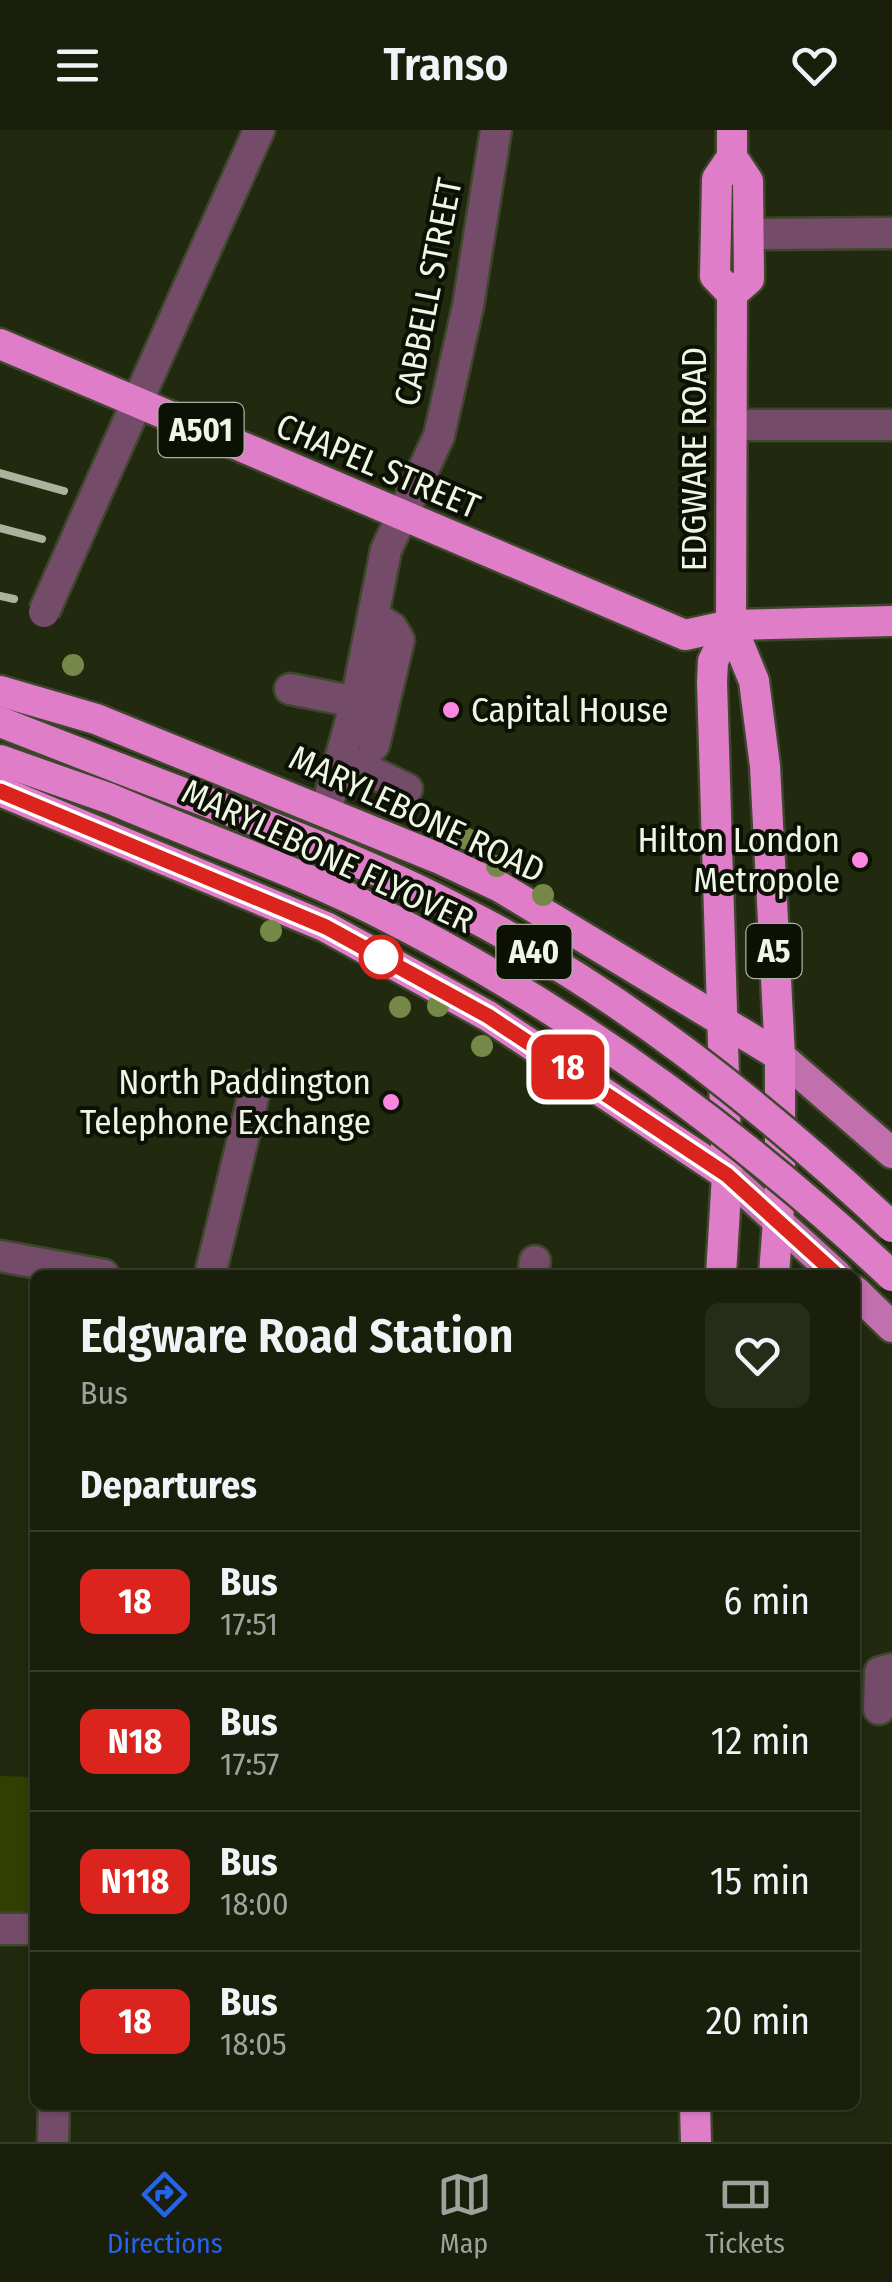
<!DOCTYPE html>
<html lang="en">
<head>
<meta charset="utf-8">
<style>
  :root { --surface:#191f0a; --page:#262c18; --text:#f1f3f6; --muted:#9fa29c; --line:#373d2b; --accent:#2563eb }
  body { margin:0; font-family:"Fira Sans Condensed",sans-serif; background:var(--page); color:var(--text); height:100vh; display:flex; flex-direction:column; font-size:38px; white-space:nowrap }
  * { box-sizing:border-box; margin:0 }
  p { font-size:32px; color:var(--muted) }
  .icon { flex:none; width:55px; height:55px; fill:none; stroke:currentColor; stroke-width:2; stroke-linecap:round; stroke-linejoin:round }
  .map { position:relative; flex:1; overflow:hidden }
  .drawer { position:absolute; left:30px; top:1140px; width:830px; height:840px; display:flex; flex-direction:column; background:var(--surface); border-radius:15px; box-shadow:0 2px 8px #0004,0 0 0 2px var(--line) }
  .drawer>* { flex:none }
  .badge { padding:0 20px; border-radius:15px; font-size:35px; line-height:65px }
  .map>.badge { position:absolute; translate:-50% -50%; box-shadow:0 0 0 5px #fff }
  h2 { padding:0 50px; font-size:38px; line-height:90px }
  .round { display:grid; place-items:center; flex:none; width:105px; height:105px; border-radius:15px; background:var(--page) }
  .headline { display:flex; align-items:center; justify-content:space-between; height:170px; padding:0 50px }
  h1 { font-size:48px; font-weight:600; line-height:75px }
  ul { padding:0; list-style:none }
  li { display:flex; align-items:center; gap:30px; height:140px; padding:0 50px; border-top:2px solid var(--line) }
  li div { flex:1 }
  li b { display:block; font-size:38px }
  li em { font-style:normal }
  li .badge { min-width:110px; font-weight:700; text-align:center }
  header { display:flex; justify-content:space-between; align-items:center; height:130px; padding:0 50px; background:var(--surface); font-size:45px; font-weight:600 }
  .tabs { display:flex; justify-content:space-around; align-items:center; height:140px; border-top:2px solid var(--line); background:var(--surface); font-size:28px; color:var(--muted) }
  .tabs a { display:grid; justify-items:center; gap:5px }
  .tabs .selected { color:var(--accent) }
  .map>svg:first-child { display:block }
  .green { fill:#314000 }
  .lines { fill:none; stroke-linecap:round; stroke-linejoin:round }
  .minor-casing { stroke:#3e462c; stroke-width:35 }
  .major-casing { stroke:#3e462c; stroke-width:35 }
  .highway-casing { stroke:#3e462c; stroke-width:35 }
  .minor { stroke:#744c69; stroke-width:30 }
  .major { stroke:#c16fad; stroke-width:30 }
  .highway { stroke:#e07dc8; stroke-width:30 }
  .rail { stroke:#abb29e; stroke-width:8 }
  .minor-bridge-casing { stroke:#3e462c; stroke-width:35; stroke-linecap:butt }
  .highway-bridge-casing { stroke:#3e462c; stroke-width:35; stroke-linecap:butt }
  .minor-bridge { stroke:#744c69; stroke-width:30 }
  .highway-bridge { stroke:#e07dc8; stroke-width:30 }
  .tree { fill:#758848 }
  .line-casing { stroke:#fff; stroke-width:22 }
  .line { stroke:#dc241f; stroke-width:15 }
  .poi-dot { fill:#fd86e1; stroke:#0c1005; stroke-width:4 }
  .stop-dot { fill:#fff; stroke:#dc241f; stroke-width:5 }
  .labels { text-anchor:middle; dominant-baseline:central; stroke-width:8; stroke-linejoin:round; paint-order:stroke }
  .shield { fill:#0c1005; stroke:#acb1a2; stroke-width:2.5 }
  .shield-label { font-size:32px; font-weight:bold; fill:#f0f6e5 }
  .street-label { font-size:35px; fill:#f0f6e5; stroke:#0c1005 }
  .poi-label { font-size:35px; fill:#f0f6e5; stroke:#0c1005; text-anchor:end }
</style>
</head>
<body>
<header><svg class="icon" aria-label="menu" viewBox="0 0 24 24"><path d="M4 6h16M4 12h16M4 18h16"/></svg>Transo<svg class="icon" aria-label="heart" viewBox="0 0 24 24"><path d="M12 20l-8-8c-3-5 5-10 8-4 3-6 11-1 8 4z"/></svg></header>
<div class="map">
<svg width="892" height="2012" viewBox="0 0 892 2012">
  <rect width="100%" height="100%" fill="#21290e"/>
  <polygon class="green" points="0,1646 35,1647 35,1783 0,1783"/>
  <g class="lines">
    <g class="minor-casing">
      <g id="minor">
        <polyline points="749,104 892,103"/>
        <polyline points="731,295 892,295"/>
        <polyline points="100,355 259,0"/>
        <polyline points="373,486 392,498 399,510 374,615"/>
        <polyline points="290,559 356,572"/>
        <polyline points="341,627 407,659"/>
        <polyline points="326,680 356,572 386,420 439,306 468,176 496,0"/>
        <polyline points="0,1126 104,1145"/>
        <polyline points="210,1145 256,955"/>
        <polyline points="533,1145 535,1131"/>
        <polyline points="879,1579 880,1542 892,1539"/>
        <polyline points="0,1799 35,1799"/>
        <polyline points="53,2012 54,1975"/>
      </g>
    </g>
    <g class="major-casing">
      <g id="major">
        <polyline points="780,926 892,1023"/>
        <polyline points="727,1045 837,1145"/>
        <polyline points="855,1161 892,1197"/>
      </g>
    </g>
    <g class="highway-casing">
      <g id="highway">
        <polyline points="732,164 749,149 748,51 732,27 732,0"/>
        <polyline points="0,214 685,505 731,495 892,491"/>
        <polyline points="731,495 754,551 765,636 780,926 780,1063 774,1145"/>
        <polyline points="0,561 96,589 438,728 500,757 780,926"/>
        <polyline points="0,592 121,639"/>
        <polyline points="0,630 111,669"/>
        <polyline points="0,661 326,797 488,886 727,1045"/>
        <polyline points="721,1145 727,1045 712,552 713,531 731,495 732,164 715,146 717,49 732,27"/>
        <polyline points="695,1975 696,2012"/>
      </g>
    </g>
    <use href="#minor" class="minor"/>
    <use href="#major" class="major"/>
    <use href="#highway" class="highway"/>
    <g class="rail">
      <polyline points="0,343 64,361"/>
      <polyline points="0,398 42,409"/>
      <polyline points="0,466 14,469"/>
    </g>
    <g class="minor-bridge-casing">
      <polyline id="minor-bridge" points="44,482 100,355"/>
    </g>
    <g class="highway-bridge-casing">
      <g id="highway-bridge">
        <path d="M121,639C231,682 345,722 451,776C614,857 759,973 892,1097"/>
        <path d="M111,669C199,707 292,739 378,782C567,877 738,1001 892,1146"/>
      </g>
    </g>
    <use href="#minor-bridge" class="minor-bridge"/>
    <use href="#highway-bridge" class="highway-bridge"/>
  </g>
  <g class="tree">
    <circle cx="73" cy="535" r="11"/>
    <circle cx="467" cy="709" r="11"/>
    <circle cx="497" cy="736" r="11"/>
    <circle cx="543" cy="765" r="11"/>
    <circle cx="271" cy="801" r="11"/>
    <circle cx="438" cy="876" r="11"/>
    <circle cx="400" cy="877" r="11"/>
    <circle cx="482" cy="916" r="11"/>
  </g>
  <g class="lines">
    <g class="line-casing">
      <polyline id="line" points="0,661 326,797 488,886 727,1045 837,1145"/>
    </g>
    <use href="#line" class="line"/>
  </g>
  <g class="poi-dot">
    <circle cx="451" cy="580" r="10"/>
    <circle cx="860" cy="730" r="10"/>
    <circle cx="391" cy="972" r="10"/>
  </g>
  <circle class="stop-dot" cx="381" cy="827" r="20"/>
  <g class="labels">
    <g class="shield">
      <rect x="158.5" y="273" width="85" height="54" rx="8"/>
      <rect x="746.5" y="794" width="55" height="54" rx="8"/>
      <rect x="496.5" y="795" width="75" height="54" rx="8"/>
    </g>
    <g class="shield-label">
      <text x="201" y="300">A501</text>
      <text x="774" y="821">A5</text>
      <text x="534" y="822">A40</text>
    </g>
    <g class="street-label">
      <text transform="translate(428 162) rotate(-79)">CABBELL STREET</text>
      <text transform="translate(694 329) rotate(-90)">EDGWARE ROAD</text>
      <text transform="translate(378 336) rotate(23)">CHAPEL STREET</text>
      <text transform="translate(417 684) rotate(25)">MARYLEBONE ROAD</text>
      <text transform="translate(328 726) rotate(25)">MARYLEBONE FLYOVER</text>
    </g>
    <g class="poi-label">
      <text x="471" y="580" text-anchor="start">Capital House</text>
      <text x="840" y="710">Hilton London<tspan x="840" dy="40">Metropole</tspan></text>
      <text x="371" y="952">North Paddington<tspan x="371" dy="40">Telephone Exchange</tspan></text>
    </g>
  </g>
</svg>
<b class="badge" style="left:568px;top:937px;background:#dc241f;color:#fff">18</b>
<section class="drawer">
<div class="headline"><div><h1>Edgware Road Station</h1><p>Bus</p></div><a class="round"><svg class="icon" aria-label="heart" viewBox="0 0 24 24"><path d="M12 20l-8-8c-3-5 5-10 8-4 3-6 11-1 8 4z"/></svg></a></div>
<h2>Departures</h2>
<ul>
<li><span class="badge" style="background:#dc241f;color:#fff">18</span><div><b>Bus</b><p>17:51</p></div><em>6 min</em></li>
<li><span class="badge" style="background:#dc241f;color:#fff">N18</span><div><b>Bus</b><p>17:57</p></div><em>12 min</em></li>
<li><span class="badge" style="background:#dc241f;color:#fff">N118</span><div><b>Bus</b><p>18:00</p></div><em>15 min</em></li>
<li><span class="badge" style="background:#dc241f;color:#fff">18</span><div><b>Bus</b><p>18:05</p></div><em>20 min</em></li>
</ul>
</section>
</div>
<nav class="tabs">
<a class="selected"><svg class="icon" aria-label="directions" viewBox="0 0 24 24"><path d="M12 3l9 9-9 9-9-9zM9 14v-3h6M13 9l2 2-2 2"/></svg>Directions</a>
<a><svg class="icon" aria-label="map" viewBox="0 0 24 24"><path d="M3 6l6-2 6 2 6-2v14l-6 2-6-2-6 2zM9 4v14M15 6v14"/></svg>Map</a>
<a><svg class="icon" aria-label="tickets" viewBox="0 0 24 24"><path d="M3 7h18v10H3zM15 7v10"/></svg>Tickets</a>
</nav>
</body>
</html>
